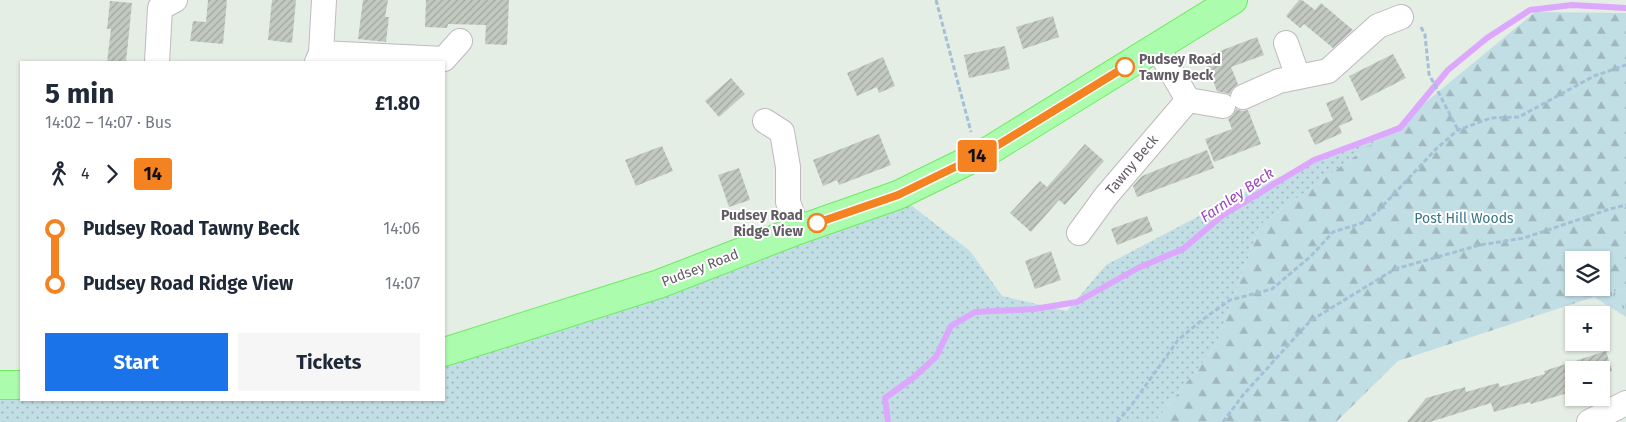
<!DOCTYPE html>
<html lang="en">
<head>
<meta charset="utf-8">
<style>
  :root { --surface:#fff; --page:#f6f6f7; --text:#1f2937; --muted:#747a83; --accent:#1a73e8 }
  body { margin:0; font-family:"Fira Sans",sans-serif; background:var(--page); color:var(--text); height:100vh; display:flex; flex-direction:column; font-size:19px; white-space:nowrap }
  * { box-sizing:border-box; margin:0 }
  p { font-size:16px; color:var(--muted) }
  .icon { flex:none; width:28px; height:28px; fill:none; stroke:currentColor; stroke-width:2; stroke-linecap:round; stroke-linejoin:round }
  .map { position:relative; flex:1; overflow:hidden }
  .drawer { position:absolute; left:20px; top:61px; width:425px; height:340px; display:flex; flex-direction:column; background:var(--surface); border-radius:0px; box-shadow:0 1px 4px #0004 }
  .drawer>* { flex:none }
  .badge { padding:0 10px; border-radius:4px; font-size:18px; line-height:32px }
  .tools { position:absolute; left:1565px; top:251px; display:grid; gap:10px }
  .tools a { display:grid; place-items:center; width:45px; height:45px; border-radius:0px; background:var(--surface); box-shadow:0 1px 4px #0004; font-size:25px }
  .map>.badge { position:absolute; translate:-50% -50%; box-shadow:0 0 0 2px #fff }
  .legs { display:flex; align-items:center; gap:8px; height:55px; padding:0 25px; font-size:16px }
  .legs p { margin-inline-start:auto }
  .overview { display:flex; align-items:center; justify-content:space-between; height:85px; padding:0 25px }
  h1 { font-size:28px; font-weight:700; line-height:38px }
  .primary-button { display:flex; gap:10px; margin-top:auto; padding:10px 25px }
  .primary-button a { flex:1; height:58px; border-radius:0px; background:var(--accent); color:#fff; font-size:20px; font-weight:700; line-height:58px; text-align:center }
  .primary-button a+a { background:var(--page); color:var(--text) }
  ul { padding:0 25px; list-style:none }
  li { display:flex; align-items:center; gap:18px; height:55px; font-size:19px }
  li i { display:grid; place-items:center; width:8px; height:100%; margin:0 6px; background:currentColor }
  li i::after { content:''; width:12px; height:12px; margin:-6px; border:4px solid; border-radius:50%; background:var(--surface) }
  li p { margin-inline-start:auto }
  li:first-child i { background:linear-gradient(#0000 50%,currentColor 0) }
  li:last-child i { background:linear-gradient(currentColor 50%,#0000 0) }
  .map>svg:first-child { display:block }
  .grass { fill:url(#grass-dots) }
  .forest { fill:url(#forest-firs); fill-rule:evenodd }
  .park { fill:url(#park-tufts) }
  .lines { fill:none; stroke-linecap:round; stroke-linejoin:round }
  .stream { stroke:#dca7fc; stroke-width:6 }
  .building { fill:url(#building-hatch) }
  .minor-casing { stroke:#bfb9c0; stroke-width:26 }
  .major-casing { stroke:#6cec5f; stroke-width:30 }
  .path { stroke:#a5c0d6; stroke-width:3; stroke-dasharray:5 2.5; stroke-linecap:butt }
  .minor { stroke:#fff; stroke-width:24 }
  .major { stroke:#abfcad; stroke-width:28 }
  .line-1-casing { stroke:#fff; stroke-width:11 }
  .line-1 { stroke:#f58220; stroke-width:8 }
  .stop-1-dot { fill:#fff; stroke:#f58220; stroke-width:2.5 }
  .labels { text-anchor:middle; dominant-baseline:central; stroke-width:4; stroke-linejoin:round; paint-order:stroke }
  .stop-label { font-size:14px; font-weight:bold; fill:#625c64; stroke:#fff; text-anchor:start }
  .street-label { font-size:14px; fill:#625c64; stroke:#fff }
  .park-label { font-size:14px; fill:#397487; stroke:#fff }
  .water-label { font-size:15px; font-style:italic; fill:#9c49bf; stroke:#fff }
</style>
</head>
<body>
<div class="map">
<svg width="1626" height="422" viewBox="0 0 1626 422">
  <defs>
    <pattern id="grass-dots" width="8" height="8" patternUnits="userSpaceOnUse" patternTransform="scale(1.25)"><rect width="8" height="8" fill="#c2dee5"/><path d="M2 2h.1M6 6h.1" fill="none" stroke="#a1b7bd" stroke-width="1.8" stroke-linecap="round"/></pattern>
    <pattern id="forest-firs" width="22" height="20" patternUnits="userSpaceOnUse" patternTransform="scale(1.25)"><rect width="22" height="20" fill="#c2dee5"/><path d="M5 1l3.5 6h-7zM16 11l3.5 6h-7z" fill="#a1b7bd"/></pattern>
    <pattern id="park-tufts" width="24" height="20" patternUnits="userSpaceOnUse" patternTransform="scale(1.25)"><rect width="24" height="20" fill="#c2dee5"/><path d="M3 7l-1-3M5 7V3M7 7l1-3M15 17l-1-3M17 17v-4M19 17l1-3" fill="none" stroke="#a1b7bd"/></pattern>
    <pattern id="building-hatch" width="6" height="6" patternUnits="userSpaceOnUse" patternTransform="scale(1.25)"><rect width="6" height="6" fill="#c2c9c1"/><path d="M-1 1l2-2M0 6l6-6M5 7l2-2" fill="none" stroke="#a1a6a0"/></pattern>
  </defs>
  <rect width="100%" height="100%" fill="#e5eee4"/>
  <polygon class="grass" points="1398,125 1260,225 1215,347 1155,422 0,422 0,385 21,385 21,400 444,400 444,352 898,195 970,251 1002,296 1067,311 1106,265 1237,196"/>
  <path class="forest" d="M1535,12L1626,13V288L1594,297L1398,361L1336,422H1155L1215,347L1260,225L1398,125ZM1574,260H1601V288H1574Z"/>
  <polygon class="park" points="1626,288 1626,317 1594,297"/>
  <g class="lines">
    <polyline class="stream" points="888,422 885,398 913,378 936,357 951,326 975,312 1034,309 1077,302 1138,268 1183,249 1223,215 1314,160 1400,128 1448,70 1487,38 1530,10 1572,5 1626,8"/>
  </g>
  <g class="building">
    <polygon points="208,0 227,0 223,44 190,41 193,21 206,22"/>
    <polygon points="272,0 296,0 292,43 268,40"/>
    <polygon points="363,0 388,0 385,17 389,17 386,42 358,39"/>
    <polygon points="426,0 509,0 507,45 485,44 486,25 448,24 447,28 425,27"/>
    <polygon points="1299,0 1302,0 1315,10 1321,3 1353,30 1333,48 1304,24 1300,28 1286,16"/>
    <polygon points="110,1 132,3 126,62 107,62 111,29 107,29"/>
    <polygon points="1053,16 1059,37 1023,49 1016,27"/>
    <polygon points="1257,37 1264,55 1231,67 1238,84 1232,89 1230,94 1217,91 1204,57"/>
    <polygon points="1005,46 1010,69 969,78 964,55"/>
    <polygon points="1393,54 1406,78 1361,101 1349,76"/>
    <polygon points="883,57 895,86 879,93 877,87 857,96 847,73"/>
    <polygon points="731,78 745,94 719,117 705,101"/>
    <polygon points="1343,96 1353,120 1339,126 1342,133 1315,145 1308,130 1333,120 1326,103"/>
    <polygon points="1236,109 1242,111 1248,110 1261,144 1214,162 1205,139 1232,129 1228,119 1233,115"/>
    <polygon points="879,134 891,165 839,185 837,180 823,186 813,160"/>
    <polygon points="1085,144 1104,161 1065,205 1059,200 1031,232 1010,213 1040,181 1047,187"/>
    <polygon points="662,146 673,171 636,186 625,160"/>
    <polygon points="1207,150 1214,168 1137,197 1133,186 1142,176"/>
    <polygon points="739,168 750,200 729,207 718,175"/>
    <polygon points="1147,216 1153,231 1117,245 1111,229"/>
    <polygon points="1051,251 1061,280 1035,289 1025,261"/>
    <polygon points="1606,351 1612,371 1601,374 1601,370 1574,370 1574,391 1531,404 1530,402 1494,412 1491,403 1430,422 1407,422 1426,398 1465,387 1466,392 1498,383 1500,387 1545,374 1544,371"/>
  </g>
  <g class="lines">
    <g class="minor-casing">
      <g id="minor">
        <polyline points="1286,43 1298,77"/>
        <polyline points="1157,47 1188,100"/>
        <polyline points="321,53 444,59 460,41"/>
        <polyline points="157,62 160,8 175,0"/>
        <polyline points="317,62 321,53 324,0"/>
        <polyline points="1243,97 1279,81 1328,71 1378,26 1401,17"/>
        <polyline points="765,121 782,132 788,167 788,202 798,230"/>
        <polyline points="1079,233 1106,196 1188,100 1223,106"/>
        <polyline points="1589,422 1626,403"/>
      </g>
    </g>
    <g class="major-casing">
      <g id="major">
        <polyline points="444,352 659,284 798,230 898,195 990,150 1233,0"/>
        <polyline points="0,385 21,385"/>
      </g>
    </g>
    <g class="path">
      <polyline points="936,0 971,132"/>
      <polyline points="1421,27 1425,35 1429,74 1458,130"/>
      <polyline points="1117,422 1131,406 1178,340 1202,320 1230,300 1272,289 1311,256 1333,232 1362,223 1377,212 1437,148 1458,130 1491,118 1519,117 1594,76 1626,65"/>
      <polyline points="1223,422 1243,395 1310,321 1395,269 1480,245 1524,238 1610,209 1626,205"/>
    </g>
    <use href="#minor" class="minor"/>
    <use href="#major" class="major"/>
  </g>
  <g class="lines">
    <g class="line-1-casing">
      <polyline id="line-1" points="817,223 898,195 990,150 1125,67"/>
    </g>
    <use href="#line-1" class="line-1"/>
  </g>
  <g class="stop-1-dot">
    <circle cx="1125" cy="67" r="9"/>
    <circle cx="817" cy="223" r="9"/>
  </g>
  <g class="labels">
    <g class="stop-label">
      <text x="1139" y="59">Pudsey Road<tspan x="1139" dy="16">Tawny Beck</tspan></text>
      <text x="803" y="215" text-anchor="end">Pudsey Road<tspan x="803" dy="16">Ridge View</tspan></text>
    </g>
    <g class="street-label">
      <text transform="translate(1132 165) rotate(-50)">Tawny Beck</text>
      <text transform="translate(700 268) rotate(-21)">Pudsey Road</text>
    </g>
    <g class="park-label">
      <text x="1464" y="218">Post Hill Woods</text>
    </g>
    <g class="water-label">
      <text transform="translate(1237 195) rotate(-34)">Farnley Beck</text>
    </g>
  </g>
</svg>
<div class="tools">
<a><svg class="icon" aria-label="layers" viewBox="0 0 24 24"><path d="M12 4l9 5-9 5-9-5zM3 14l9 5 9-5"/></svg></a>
<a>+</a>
<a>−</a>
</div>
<b class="badge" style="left:977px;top:156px;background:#f58220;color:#111">14</b>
<section class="drawer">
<div class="overview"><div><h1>5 min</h1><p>14:02 – 14:07 · Bus</p></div><b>£1.80</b></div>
<div class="legs"><svg class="icon" aria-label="walk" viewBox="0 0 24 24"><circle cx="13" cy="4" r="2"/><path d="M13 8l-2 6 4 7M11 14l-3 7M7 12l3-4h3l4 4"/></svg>4<svg class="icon" aria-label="forward" viewBox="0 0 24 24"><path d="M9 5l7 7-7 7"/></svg><b class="badge" style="background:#f58220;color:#111">14</b></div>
<ul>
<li><i style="color:#f58220"></i><b>Pudsey Road Tawny Beck</b><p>14:06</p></li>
<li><i style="color:#f58220"></i><b>Pudsey Road Ridge View</b><p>14:07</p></li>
</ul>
<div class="primary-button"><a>Start</a><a>Tickets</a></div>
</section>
</div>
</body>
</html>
